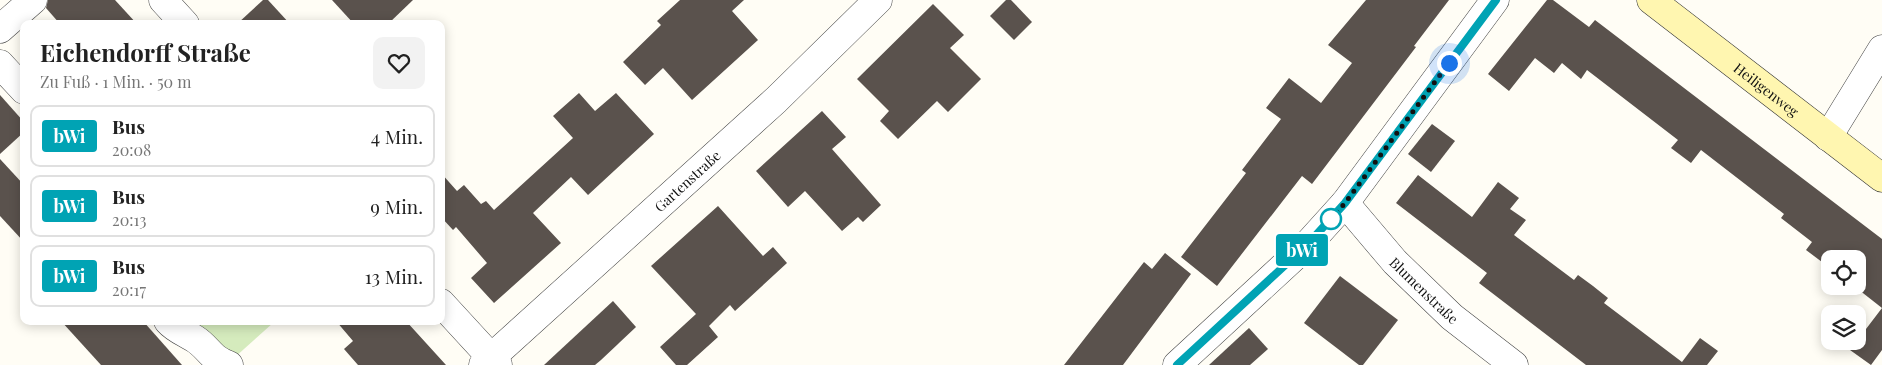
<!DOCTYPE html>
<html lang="de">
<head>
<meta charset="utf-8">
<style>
  :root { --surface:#fff; --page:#f2f2f2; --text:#222; --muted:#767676; --line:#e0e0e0 }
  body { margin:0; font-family:"Playfair Display",serif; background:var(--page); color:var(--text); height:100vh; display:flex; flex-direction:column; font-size:19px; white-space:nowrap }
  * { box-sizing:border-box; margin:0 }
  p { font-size:16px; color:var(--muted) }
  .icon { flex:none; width:28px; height:28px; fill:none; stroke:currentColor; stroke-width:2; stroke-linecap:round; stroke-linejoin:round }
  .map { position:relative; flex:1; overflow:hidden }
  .sheet { position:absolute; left:20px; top:20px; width:425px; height:305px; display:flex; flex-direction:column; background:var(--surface); border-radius:10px; box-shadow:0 2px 12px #0003 }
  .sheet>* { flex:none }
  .badge { padding:0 10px; border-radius:4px; font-size:18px; line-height:32px }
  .controls { position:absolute; left:1821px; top:250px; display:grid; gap:10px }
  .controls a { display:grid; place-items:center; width:45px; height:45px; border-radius:10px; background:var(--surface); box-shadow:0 2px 12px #0003; font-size:25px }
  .you { position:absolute; width:25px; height:25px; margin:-12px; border:4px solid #fff; border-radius:50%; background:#1a73e8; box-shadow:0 0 0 8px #1a73e833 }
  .map>.badge { position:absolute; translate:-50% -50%; box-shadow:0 0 0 2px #fff }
  .round { display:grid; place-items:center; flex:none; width:52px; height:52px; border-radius:10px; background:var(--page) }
  .headline { display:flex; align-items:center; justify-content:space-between; height:85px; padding:0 20px }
  h1 { font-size:24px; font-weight:700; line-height:38px }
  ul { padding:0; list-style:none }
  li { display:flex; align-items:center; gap:15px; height:62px; margin:0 10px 8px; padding:0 10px; border:2px solid var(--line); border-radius:10px }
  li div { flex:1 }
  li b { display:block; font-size:19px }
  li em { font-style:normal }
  li .badge { min-width:55px; font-weight:700; text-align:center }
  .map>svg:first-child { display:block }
  .green { fill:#d5ebbd }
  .building { fill:#5a524d }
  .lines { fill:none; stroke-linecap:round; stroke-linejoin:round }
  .street-casing { stroke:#444; stroke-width:29 }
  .secondary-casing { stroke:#333; stroke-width:29 }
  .street { stroke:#fff; stroke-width:28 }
  .secondary { stroke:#fff6b0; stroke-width:28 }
  .line-casing { stroke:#fff; stroke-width:11 }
  .line { stroke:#00a3b4; stroke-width:8 }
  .walk { stroke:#111; stroke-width:5; stroke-dasharray:0 9 }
  .stop-dot { fill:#fff; stroke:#00a3b4; stroke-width:2.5 }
  .labels { text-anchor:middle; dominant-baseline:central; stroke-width:5; stroke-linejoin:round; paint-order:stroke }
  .street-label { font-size:14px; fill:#111; stroke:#fff }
</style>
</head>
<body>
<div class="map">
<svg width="1882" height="365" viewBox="0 0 1882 365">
  <rect width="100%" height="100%" fill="#fffdf5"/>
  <polygon class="green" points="180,321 272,321 273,323 234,358"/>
  <g class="building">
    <polygon points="48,0 115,0 137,24 60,24 46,8"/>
    <polygon points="263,0 268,0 290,24 237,24"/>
    <polygon points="332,0 413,0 388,24 354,24"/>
    <polygon points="680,0 744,0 732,11 758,40 692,100 663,68 645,85 623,62 661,25 657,21"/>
    <polygon points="1006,0 1011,0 1032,22 1014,40 990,16"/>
    <polygon points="1366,0 1449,0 1414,46 1416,47 1312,184 1302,176 1217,286 1181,257 1246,173 1242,170 1281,119 1266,108 1289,78 1321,103 1352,63 1328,45"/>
    <polygon points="1547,0 1553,0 1589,27 1595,20 1882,239 1882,350 1871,365 1850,350 1882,308 1854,286 1858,286 1858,259 1830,259 1830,268 1806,250 1812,242 1781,218 1784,214 1701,150 1691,163 1671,148 1678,140 1587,70 1581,79 1562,63 1554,73 1535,58 1509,91 1488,74"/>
    <polygon points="933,4 964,35 950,48 981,79 948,112 937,101 898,139 880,121 889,111 857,79"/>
    <polygon points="579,93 595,111 616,93 654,134 588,195 571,177 533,213 561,243 494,303 471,278 487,263 456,227 453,230 441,217 441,173 457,191 464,185 481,204 486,201 494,210 573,138 553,116"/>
    <polygon points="0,95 24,122 24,132 0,154"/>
    <polygon points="822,111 846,137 832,149 881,205 863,222 858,217 842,231 805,191 788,207 756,171"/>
    <polygon points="1432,124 1455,141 1431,172 1408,154"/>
    <polygon points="0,159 24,185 24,242 0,216"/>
    <polygon points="1418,175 1472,217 1498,182 1519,198 1510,209 1526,220 1514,235 1574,280 1578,275 1593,286 1608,298 1604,303 1682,362 1700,338 1718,351 1707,365 1586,365 1479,283 1487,273 1396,203"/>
    <polygon points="718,206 763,256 773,247 787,263 735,311 730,305 709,326 718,337 687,365 676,365 660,347 696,314 651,266"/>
    <polygon points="1165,253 1191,274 1123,365 1064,365 1144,262 1152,269"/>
    <polygon points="1340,276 1398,320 1363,365 1359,365 1304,323"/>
    <polygon points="613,301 636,327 601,360 595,365 544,365"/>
    <polygon points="61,321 143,321 182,365 101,365"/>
    <polygon points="336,321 406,321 446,365 358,365 344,349 353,341"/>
    <polygon points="1249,328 1268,349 1250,365 1209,365"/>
  </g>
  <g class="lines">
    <g class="street-casing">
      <g id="street">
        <polyline points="163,0 185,24"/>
        <polyline points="0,29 33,0"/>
        <polyline points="0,64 24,90"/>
        <polyline points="1828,137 1882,49"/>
        <path id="s1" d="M1345,203L1395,262L1452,317L1514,365"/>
        <polyline points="441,303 498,365"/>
        <path d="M168,321C176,330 186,333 195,339C209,348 211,359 229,365"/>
        <path id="s2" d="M483,365L776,100L878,0"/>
        <polyline points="1177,365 1308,244 1345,203 1495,0"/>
      </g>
    </g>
    <g class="secondary-casing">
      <g id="secondary">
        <path id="s3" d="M1651,0L1882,178"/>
      </g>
    </g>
    <use href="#street" class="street"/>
    <use href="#secondary" class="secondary"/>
  </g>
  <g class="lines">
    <g class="line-casing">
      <polyline id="line" points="1177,365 1308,244 1345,203 1496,0"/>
    </g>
    <use href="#line" class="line"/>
    <polyline class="walk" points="1331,219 1345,203 1449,63"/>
  </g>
  <circle class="stop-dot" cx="1331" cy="219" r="10"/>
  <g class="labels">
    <g class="street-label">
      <text stroke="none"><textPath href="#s3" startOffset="146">Heiligenweg</textPath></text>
      <text stroke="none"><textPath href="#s2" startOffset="275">Gartenstraße</textPath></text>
      <text stroke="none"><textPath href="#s1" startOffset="118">Blumenstraße</textPath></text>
    </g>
  </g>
</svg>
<div class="controls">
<a><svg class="icon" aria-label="locate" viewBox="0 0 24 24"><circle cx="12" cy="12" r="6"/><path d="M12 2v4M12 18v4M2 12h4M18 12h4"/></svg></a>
<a><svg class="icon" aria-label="layers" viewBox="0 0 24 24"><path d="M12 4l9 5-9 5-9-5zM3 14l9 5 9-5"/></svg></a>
</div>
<div class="you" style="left:1449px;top:63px"></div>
<b class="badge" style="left:1302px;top:250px;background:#00a3b4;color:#fff">bWi</b>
<section class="sheet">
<div class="headline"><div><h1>Eichendorff Straße</h1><p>Zu Fuß · 1 Min. · 50 m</p></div><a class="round"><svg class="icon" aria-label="heart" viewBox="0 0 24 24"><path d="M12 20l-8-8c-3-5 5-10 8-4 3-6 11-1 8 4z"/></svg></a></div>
<ul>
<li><span class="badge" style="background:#00a3b4;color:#fff">bWi</span><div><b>Bus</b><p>20:08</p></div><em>4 Min.</em></li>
<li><span class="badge" style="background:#00a3b4;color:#fff">bWi</span><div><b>Bus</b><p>20:13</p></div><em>9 Min.</em></li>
<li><span class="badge" style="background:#00a3b4;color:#fff">bWi</span><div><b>Bus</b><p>20:17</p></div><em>13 Min.</em></li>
</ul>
</section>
</div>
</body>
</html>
